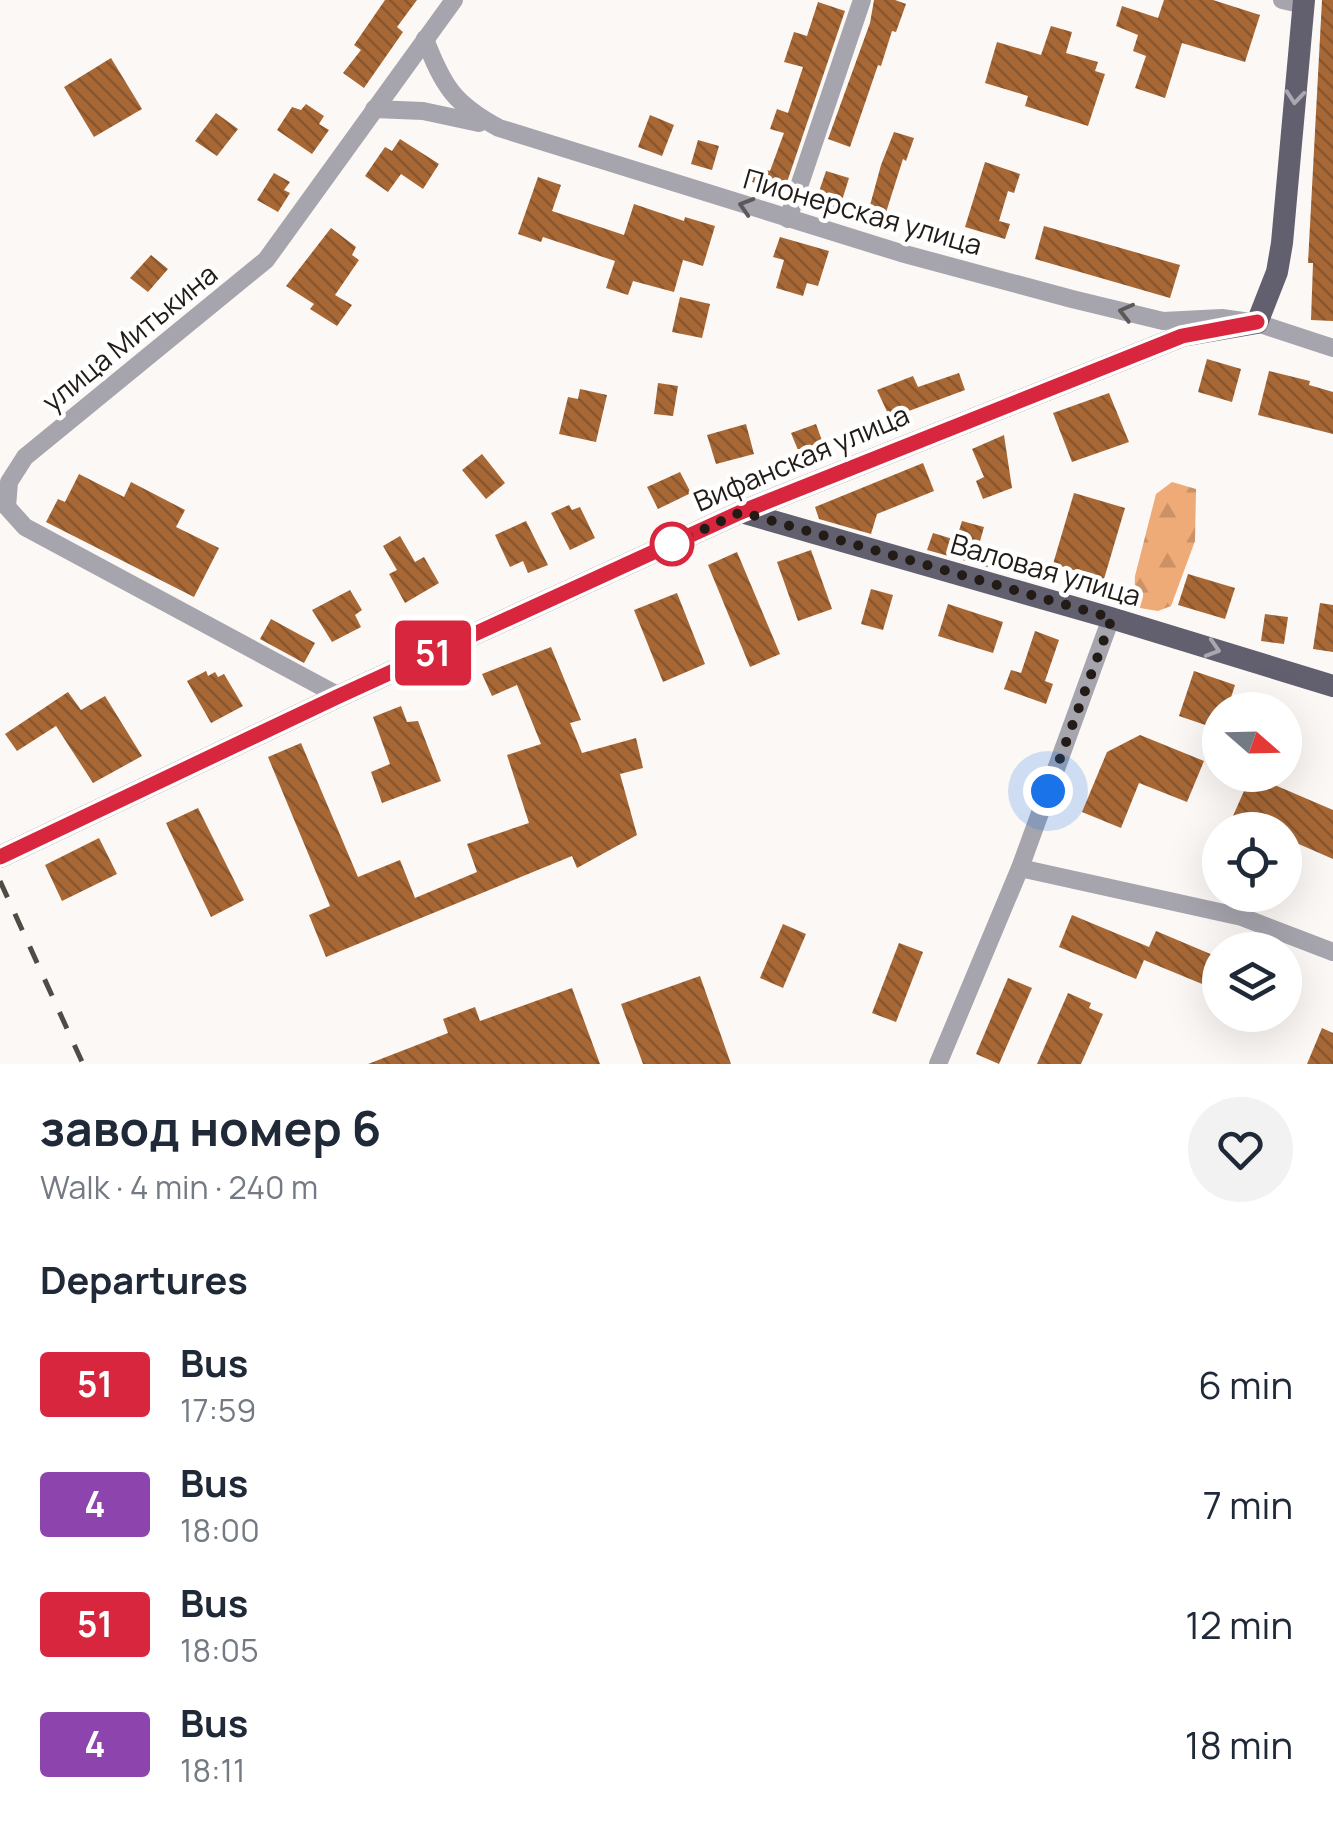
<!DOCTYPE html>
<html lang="en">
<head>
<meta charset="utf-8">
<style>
  :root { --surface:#fff; --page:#f2f2f3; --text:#1f2937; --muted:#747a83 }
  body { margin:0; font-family:Manrope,sans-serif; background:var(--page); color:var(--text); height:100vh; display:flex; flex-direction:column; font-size:38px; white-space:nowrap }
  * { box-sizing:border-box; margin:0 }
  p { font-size:32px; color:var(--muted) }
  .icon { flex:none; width:55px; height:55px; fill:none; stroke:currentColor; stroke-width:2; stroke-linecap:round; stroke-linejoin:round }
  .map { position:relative; height:1064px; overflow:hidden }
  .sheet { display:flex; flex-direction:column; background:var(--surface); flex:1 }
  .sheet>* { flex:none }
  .badge { padding:0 20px; border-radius:8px; font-size:35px; line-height:65px }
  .needle { width:65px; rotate:110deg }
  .buttons { position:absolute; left:1202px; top:692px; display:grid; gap:20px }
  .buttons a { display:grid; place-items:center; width:100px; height:100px; border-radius:50%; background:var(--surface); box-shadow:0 10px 40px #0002; font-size:50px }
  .you { position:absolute; width:50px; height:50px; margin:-25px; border:8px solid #fff; border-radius:50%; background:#1a73e8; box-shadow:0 0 0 15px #1a73e833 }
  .map>.badge { position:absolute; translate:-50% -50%; box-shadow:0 0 0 5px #fff }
  h2 { padding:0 40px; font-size:38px; line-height:90px }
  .round { display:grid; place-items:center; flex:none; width:105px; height:105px; border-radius:52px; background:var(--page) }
  .overview { display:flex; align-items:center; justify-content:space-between; height:170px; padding:0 40px }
  h1 { font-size:48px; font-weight:700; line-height:75px }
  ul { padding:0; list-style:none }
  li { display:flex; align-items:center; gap:30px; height:120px; padding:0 40px }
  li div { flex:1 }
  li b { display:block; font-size:38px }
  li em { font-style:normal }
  li .badge { min-width:110px; font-weight:700; text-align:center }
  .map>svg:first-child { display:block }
  .forest { fill:url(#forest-firs) }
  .building { fill:url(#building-back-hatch) }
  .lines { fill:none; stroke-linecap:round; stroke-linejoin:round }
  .minor { stroke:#a6a4ad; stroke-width:18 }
  .major { stroke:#625f6e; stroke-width:22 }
  .rail { stroke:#514b46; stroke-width:5; stroke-dasharray:18 18; stroke-linecap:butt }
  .oneway { stroke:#a9a7af }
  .oneway2 { stroke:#5d595a }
  .line-casing { stroke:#fff; stroke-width:22 }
  .line { stroke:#d7263d; stroke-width:15 }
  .walk { stroke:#221b16; stroke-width:10; stroke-dasharray:0 18 }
  .stop-dot { fill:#fff; stroke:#d7263d; stroke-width:5 }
  .labels { text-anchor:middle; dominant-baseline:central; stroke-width:9; stroke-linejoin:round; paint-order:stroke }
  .street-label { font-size:28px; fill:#221b16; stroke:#fff }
</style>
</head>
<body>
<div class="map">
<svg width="1333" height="1064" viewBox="0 0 1333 1064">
  <defs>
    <pattern id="forest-firs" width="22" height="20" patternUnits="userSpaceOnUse" patternTransform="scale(2.5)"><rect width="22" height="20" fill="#ea7"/><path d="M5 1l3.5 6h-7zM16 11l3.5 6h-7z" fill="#cc9266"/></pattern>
    <pattern id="building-back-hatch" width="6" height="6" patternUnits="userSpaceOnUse" patternTransform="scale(2.5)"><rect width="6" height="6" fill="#a76836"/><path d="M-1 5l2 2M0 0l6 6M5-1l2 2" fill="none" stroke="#88552d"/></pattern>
  </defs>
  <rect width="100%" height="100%" fill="#fcf8f5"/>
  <polygon class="forest" points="1172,482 1196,489 1195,541 1171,606 1158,611 1134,607 1135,576 1156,494"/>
  <g class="building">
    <polygon points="385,0 417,0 397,27 403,32 364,88 343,73 361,50 354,45"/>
    <polygon points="874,0 895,0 906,4 896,32 892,31 881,66 878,65 850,147 828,139 870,23"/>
    <polygon points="1164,0 1213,0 1260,15 1245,62 1182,43 1165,98 1135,88 1146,56 1133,51 1138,35 1116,26 1122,6 1158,18"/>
    <polygon points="1322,0 1333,0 1333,321 1311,320 1313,263 1308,263"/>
    <polygon points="818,2 845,11 784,191 752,182 757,167 770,171 784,133 770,129 777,109 788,113 803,67 784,62 794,32 807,36"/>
    <polygon points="1051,26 1072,32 1066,53 1098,62 1095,71 1105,74 1088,126 1025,106 1028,96 985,83 997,42 1041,55"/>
    <polygon points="111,58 142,109 94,137 64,87"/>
    <polygon points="306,104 324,116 319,124 329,130 312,154 277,130 292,107 301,110"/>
    <polygon points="216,113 238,129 217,156 195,141"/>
    <polygon points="650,115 674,125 662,156 638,147"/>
    <polygon points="894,132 914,138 906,161 903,159 882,225 866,220 881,165"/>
    <polygon points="400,139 439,164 423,189 401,174 388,192 365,176 385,147 392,151"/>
    <polygon points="698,140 719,146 712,170 691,164"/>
    <polygon points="985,162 1020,174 1014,193 1008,191 999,221 1010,224 1005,239 965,227"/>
    <polygon points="826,171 849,178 839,210 815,203"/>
    <polygon points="274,173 290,182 284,190 290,193 278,212 257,200"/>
    <polygon points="538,177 561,185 552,211 624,235 634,204 684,221 685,217 715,226 703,266 683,260 674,292 633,281 628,295 606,288 615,261 543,237 541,242 518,234"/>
    <polygon points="1044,226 1180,265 1170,298 1035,259"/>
    <polygon points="331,228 356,247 352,255 359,260 335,295 352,305 337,326 310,309 314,304 286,286"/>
    <polygon points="780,237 829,251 818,286 807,283 803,296 776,288 784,260 773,257"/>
    <polygon points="151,255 168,269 148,292 130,278"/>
    <polygon points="680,297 710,304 702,338 672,332"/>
    <polygon points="1207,359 1241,369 1232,402 1198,392"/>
    <polygon points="1269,371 1310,381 1309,385 1333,392 1333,434 1258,415"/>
    <polygon points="959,373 965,390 890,418 877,390 913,376 918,387"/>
    <polygon points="658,383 678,386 673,416 654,414"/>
    <polygon points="580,389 607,395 596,442 559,434 568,397 578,399"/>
    <polygon points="1109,393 1129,442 1072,462 1053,413"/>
    <polygon points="746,424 754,454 716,464 707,435"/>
    <polygon points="816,424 824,446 800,455 791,433"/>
    <polygon points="1004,435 1012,488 983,499 976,481 984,477 972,449"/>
    <polygon points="482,454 505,483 486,499 462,470"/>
    <polygon points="923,463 934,491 877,514 871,534 819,519 815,507"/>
    <polygon points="680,472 691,493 658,509 647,487"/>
    <polygon points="79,474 124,497 131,482 185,510 176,527 219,548 194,597 46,522 58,499 65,502"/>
    <polygon points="1074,493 1125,508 1104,579 1053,564"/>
    <polygon points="569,505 572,510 580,507 595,538 570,550 551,513"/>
    <polygon points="526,521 548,565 528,573 523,561 510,567 495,535"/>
    <polygon points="962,521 984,527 979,545 1001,552 995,569 927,550 933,533 956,540"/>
    <polygon points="400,536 415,562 424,557 439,583 405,603 389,574 397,570 383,546"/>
    <polygon points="811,550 832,609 798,621 777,562"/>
    <polygon points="737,552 780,654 750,667 708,565"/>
    <polygon points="1188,574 1235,588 1225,619 1178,605"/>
    <polygon points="871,589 893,595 883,630 861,624"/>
    <polygon points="350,590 362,610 355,615 361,627 332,642 312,610"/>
    <polygon points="677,593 705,664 663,682 634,610"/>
    <polygon points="1320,603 1333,605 1333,652 1313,649"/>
    <polygon points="948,604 1003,622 993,653 938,636"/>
    <polygon points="1265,614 1288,617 1284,644 1261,641"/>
    <polygon points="271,619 315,643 304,663 260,639"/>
    <polygon points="1035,631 1059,640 1045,681 1053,684 1046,704 1004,689 1011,670 1021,673"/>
    <polygon points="551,647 581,720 570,723 582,753 636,738 643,768 620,774 637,835 577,868 572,856 326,957 309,915 330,906 268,757 301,743 358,877 400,860 415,898 477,872 467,844 529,823 507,755 541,744 517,685 492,696 482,674"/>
    <polygon points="206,671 208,676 215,672 218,677 224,674 243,706 211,723 187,681"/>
    <polygon points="1194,671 1235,685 1227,710 1220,710 1220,730 1179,716"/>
    <polygon points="68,692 81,710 105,696 142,756 93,783 56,726 17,751 5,734"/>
    <polygon points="401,706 407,722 418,721 441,781 382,803 371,772 390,764 373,717"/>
    <polygon points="1140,735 1204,761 1187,802 1139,783 1121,828 1082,812 1107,752"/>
    <polygon points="1251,775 1333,810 1333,859 1285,838 1285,830 1265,830 1233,816"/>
    <polygon points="198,808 244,900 211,917 166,823"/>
    <polygon points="99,838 117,874 62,901 45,865"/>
    <polygon points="1072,915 1149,947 1156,931 1220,958 1220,976 1213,973 1207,986 1144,960 1136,979 1059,947"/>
    <polygon points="783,924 806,934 783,988 760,978"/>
    <polygon points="899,943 923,952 896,1022 872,1013"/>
    <polygon points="700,976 731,1064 643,1064 621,1004"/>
    <polygon points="1008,978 1032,988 999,1064 976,1054"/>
    <polygon points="572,988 600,1064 368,1064 448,1033 443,1019 475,1007 480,1021"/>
    <polygon points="1068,993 1091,1003 1089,1008 1103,1014 1081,1064 1037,1064"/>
    <polygon points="1322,1028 1333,1033 1333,1064 1307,1064"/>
  </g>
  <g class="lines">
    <g class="minor">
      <polyline points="1282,0 1304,5"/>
      <path d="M425,39C443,86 454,104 499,128L901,253L1072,299L1163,321L1222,318L1257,323L1333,348"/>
      <polyline points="374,109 423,111 479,123"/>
      <polyline points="788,219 862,0"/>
      <polyline points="339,696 25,527 7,507 9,482 25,457 266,260 454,0"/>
      <polyline points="1020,868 1242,917 1333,952"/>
      <polyline points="938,1064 1020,868 1111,618"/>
    </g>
    <g class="major">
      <polyline points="741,512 1111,618 1333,686"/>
      <polyline points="0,857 339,696 741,512 1182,336 1257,323 1277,272 1282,243 1304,0"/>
    </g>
    <polyline class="rail" points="0,881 83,1064"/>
  </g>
  <defs><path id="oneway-chevron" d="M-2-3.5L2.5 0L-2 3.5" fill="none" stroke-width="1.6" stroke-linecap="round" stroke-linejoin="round" transform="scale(2.5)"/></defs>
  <g class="oneway">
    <use href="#oneway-chevron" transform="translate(1295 97) rotate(95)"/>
    <use href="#oneway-chevron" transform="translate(1213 649) rotate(17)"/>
  </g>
  <g class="oneway2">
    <use href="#oneway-chevron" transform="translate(746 206) rotate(-163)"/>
    <use href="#oneway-chevron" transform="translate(1126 312) rotate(-166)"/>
  </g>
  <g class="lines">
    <g class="line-casing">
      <polyline id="line" points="0,857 339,696 741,512 1182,336 1257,322"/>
    </g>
    <use href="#line" class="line"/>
    <polyline class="walk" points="672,544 741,512 1112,618 1048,791"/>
  </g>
  <circle class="stop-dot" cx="672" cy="544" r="20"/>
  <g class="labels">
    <g class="street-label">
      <text transform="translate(863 211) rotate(16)">Пионерская улица</text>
      <text transform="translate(129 337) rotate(-39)">улица Митькина</text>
      <text transform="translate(801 457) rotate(-23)">Вифанская улица</text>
      <text transform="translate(1046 569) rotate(16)">Валовая улица</text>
    </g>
  </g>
</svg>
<div class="buttons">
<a><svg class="needle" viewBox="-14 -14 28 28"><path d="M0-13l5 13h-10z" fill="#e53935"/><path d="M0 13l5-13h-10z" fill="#747a83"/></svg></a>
<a><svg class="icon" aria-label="locate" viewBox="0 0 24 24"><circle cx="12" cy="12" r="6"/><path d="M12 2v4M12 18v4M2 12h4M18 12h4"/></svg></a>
<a><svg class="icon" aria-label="layers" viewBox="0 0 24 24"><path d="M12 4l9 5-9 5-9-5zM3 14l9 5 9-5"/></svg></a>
</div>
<div class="you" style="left:1048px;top:791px"></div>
<b class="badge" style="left:433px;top:653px;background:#d7263d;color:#fff">51</b>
</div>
<section class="sheet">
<div class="overview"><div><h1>завод номер 6</h1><p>Walk · 4 min · 240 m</p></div><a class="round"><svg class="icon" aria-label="heart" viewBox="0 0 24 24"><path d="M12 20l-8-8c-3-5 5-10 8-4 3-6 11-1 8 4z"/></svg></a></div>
<h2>Departures</h2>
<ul>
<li><span class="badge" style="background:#d7263d;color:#fff">51</span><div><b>Bus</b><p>17:59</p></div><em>6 min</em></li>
<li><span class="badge" style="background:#8e44ad;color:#fff">4</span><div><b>Bus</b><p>18:00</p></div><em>7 min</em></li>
<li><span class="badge" style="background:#d7263d;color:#fff">51</span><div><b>Bus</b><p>18:05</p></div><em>12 min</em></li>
<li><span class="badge" style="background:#8e44ad;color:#fff">4</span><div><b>Bus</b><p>18:11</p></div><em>18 min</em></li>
</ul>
</section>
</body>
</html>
